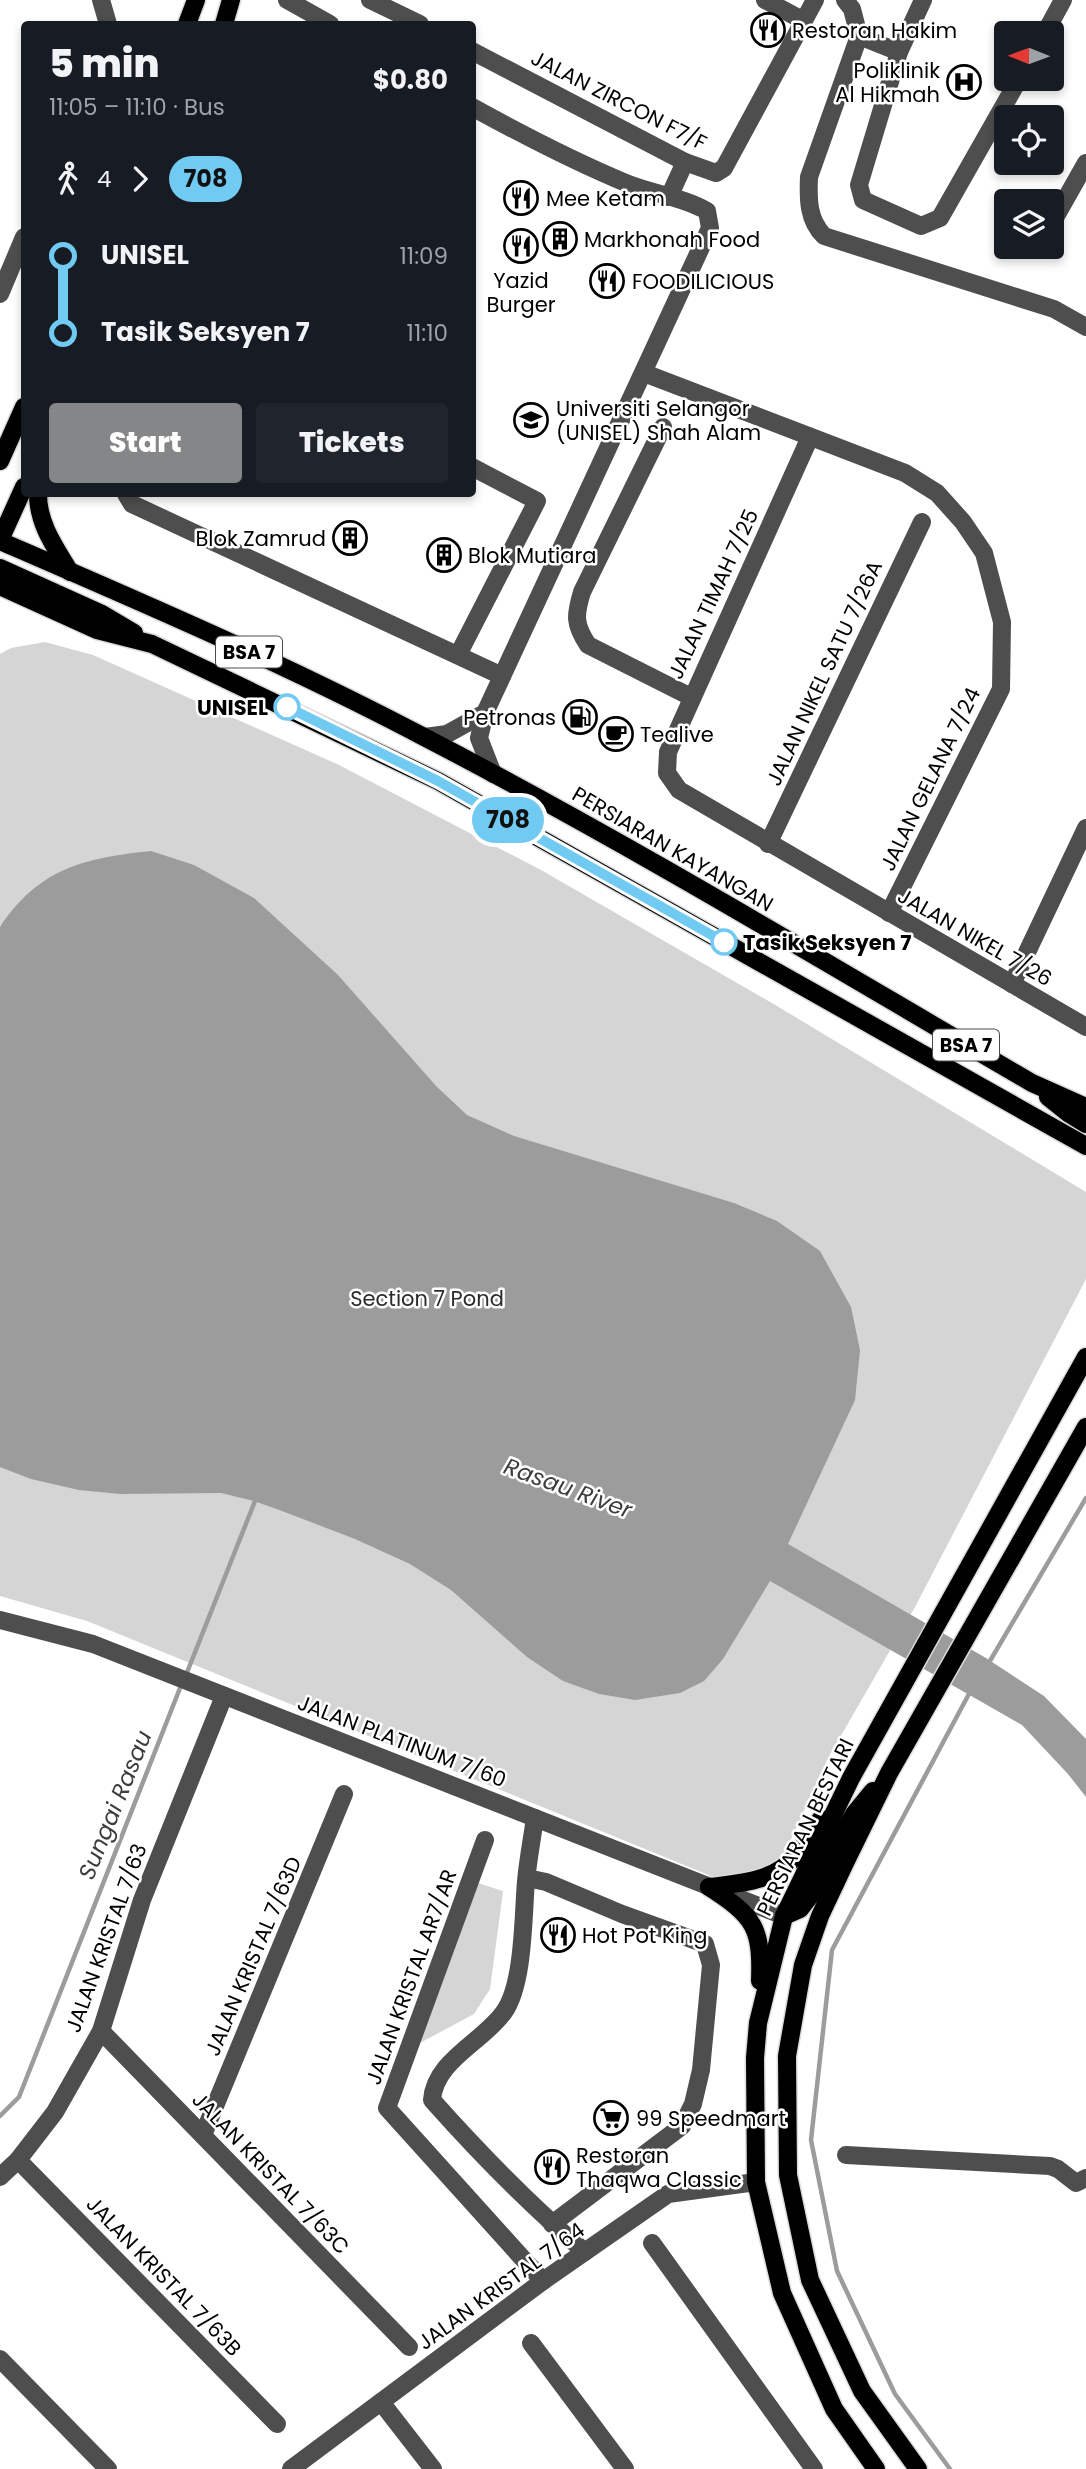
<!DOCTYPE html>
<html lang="en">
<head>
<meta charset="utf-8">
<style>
  :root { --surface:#171b24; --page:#20242c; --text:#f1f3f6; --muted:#9ea1a6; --accent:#858687 }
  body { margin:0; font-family:Poppins,sans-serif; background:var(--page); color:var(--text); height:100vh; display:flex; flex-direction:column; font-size:26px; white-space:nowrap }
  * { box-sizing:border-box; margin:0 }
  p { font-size:23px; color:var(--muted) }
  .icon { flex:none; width:38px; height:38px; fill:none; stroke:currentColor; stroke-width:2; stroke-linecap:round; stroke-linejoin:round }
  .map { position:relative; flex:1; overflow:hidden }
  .drawer { position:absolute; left:21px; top:21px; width:455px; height:476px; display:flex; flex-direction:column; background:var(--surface); border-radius:7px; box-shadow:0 4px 10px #0003 }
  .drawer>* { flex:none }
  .badge { padding:0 14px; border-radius:23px; font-size:24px; line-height:46px }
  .needle { width:46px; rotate:271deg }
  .controls { position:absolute; left:994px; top:21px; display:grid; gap:14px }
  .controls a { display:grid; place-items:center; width:70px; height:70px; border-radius:7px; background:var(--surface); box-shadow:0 4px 10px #0003; font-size:35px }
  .map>.badge { position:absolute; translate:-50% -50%; box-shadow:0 0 0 4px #fff }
  .legs { display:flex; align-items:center; gap:10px; height:77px; padding:0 28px; font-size:23px }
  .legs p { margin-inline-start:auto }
  .head { display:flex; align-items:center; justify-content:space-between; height:119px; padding:0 28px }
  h1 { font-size:38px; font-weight:800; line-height:52px }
  .primary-button { display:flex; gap:14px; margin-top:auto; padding:14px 28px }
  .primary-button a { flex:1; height:80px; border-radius:7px; background:var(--accent); color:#fff; font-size:28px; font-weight:800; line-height:80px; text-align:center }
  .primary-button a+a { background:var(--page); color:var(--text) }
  ul { padding:0 28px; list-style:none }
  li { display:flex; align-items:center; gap:24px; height:77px; font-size:26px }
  li i { display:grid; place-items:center; width:10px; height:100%; margin:0 9px; background:currentColor }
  li i::after { content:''; width:18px; height:18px; margin:-9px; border:5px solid; border-radius:50%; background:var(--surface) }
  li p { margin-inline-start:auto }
  li:first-child i { background:linear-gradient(#0000 50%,currentColor 0) }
  li:last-child i { background:linear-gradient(currentColor 50%,#0000 0) }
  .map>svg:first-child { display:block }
  .park { fill:#d5d5d5 }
  .water { fill:#9c9c9c }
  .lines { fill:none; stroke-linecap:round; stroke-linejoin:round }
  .stream { stroke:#9c9c9c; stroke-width:4.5 }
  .major-casing { stroke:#dbdbdb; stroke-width:21 }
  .minor { stroke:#4e4e4e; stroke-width:18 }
  .major { stroke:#000; stroke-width:18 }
  .line-1-casing { stroke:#fff; stroke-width:16 }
  .line-1 { stroke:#71caf2; stroke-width:10 }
  .stop-1-dot { fill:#fff; stroke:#71caf2; stroke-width:3.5 }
  .labels { text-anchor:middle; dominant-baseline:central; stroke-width:5; stroke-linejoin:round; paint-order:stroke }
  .shield { fill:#fff; stroke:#4c4c4c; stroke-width:2 }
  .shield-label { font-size:19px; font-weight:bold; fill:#000 }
  .poi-label { font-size:21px; fill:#000; stroke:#fff; text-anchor:start }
  .street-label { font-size:21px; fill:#000; stroke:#fff }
  .stop-label { font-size:21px; font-weight:bold; fill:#000; stroke:#fff; text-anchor:end }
  .park-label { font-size:21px; fill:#2c2c2c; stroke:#fff }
  .water-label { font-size:23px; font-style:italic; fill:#3d3d3d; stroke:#fff }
</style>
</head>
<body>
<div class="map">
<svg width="1086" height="2469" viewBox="0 0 1086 2469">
  <rect width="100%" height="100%" fill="#fff"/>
  <g class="park">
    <polygon points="45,642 93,655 339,765 541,870 777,1006 1086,1192 1086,1279 915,1607 827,1760 786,1850 767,1870 723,1877 711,1876 87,1621 0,1596 0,654 11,648"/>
    <polygon points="475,1882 503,1891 490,1989 474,2014 418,2044"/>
  </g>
  <path class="water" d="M151,851L194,865L254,898L338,975L437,1087L467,1115L514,1136L734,1203L777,1221L820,1251L851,1307L860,1350L855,1400L788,1544L986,1658L1044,1696L1086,1739V1797L1068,1774L1022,1725L770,1581L723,1659L704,1681L680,1693L635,1700L599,1694L563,1681L527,1657L451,1590L410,1564L355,1539L282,1511L254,1501L221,1493L120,1494L79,1490L31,1479L0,1467V927C39,868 85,858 151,851Z"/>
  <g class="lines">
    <g class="stream">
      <polyline points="987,1666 1086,1498"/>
      <polyline points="186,1675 255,1501"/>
      <polyline points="0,2116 19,2097 182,1683"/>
      <polyline points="950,2469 895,2394 837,2271 811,2140 832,1950 970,1692"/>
    </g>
    <g class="major-casing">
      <g id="major">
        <polyline points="187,24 196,0"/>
        <polyline points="224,24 231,0"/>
        <polyline points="0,461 24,407"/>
        <path d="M38,494C38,524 55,547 70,572"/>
        <polyline points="0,540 24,487"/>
        <path d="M0,541C143,603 288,665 426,738C632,845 831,966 1032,1083L1086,1107"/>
        <polyline points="0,568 102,614 134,633"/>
        <polyline points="0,586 97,630 152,644 438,781 1086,1146"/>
        <polyline points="1048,1097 1068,1113 1086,1124"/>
        <path d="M709,1887C741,1883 773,1882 796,1856C805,1845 812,1831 821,1819"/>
        <path d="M709,1887C754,1916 762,1927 760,1981"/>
        <polyline points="784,1916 800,1909 814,1891 835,1846 854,1814 873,1791"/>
        <polyline points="876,2469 834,2409 782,2293 756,2182 755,2058 758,2023 784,1916 851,1778 1086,1357"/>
        <polyline points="918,2469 862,2391 810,2280 788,2175 787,2056 803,1965 820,1916 845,1863 889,1773 1086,1427"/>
      </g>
    </g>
    <g class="minor">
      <polyline points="101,0 108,24"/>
      <polyline points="287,0 330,24"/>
      <polyline points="370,0 420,24"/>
      <polyline points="765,0 804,21"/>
      <path d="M845,0L852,9L859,36L809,177C808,199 808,220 824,236L1054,309L1086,327"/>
      <polyline points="923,0 899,52 859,185 863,200 921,226 940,218 1019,79"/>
      <polyline points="1045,33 1063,0"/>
      <polyline points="859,36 899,52"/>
      <polyline points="472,51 685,162 716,173 724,168 815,0"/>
      <path d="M472,107C523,135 573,161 626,183C653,194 683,197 707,211L710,228L485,713L479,738L493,774"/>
      <polyline points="669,197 685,162"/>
      <polyline points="1052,223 1086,163"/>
      <polyline points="0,294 24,237"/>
      <polyline points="644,373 905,473 937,493 963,522 984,553 1002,622 1001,689 889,913"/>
      <path d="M663,427L582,592C575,615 574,624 588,645L691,697"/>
      <polyline points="810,437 668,752 667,773 679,790 1086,1027"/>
      <polyline points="126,494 132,504 502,676"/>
      <polyline points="458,655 537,501 472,467"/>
      <polyline points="425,737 447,734 485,713"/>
      <polyline points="768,844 922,522"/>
      <polyline points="1012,984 1086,828"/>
      <polyline points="0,1620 93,1644 784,1916"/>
      <path d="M535,1818C532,1839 528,1860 526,1881C523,1916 524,1984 504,2012C483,2042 435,2060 432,2100C480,2154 530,2205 585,2252"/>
      <polyline points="485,1840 387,2108 543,2281"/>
      <polyline points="527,1878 546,1882 622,1914 705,1944 711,1965 701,2070 693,2104 682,2126 552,2224"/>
      <polyline points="101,2031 409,2347"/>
      <polyline points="203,2135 344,1794"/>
      <polyline points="846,2155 1050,2166 1058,2169 1076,2183 1086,2178"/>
      <polyline points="18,2160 277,2424"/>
      <polyline points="0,2177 18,2160 55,2112 101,2031 142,1900 224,1696"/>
      <polyline points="652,2243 814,2469"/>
      <polyline points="531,2343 625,2469"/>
      <polyline points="0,2359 108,2469"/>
      <polyline points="381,2402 433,2469"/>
      <polyline points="291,2469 543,2281 668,2194 756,2182"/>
    </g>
    <use href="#major" class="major"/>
  </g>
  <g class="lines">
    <g class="line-1-casing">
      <polyline id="line-1" points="287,707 438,781 724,942"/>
    </g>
    <use href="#line-1" class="line-1"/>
  </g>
  <defs>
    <g id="restaurant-ring" transform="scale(1.75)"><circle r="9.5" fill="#fff" stroke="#000" stroke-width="1.5"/><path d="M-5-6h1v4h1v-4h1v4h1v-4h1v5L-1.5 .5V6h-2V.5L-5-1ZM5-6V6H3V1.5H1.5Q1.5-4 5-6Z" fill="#000"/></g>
    <g id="hospital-ring" transform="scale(1.75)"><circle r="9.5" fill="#fff" stroke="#000" stroke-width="1.5"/><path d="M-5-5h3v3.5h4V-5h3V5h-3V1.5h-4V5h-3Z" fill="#000"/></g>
    <g id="building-ring" transform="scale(1.75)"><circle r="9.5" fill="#fff" stroke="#000" stroke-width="1.5"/><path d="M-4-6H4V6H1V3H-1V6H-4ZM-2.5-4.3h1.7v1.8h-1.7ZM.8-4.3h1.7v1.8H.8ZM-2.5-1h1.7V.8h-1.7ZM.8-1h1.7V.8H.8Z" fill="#000"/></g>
    <g id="university-ring" transform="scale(1.75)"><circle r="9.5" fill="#fff" stroke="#000" stroke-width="1.5"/><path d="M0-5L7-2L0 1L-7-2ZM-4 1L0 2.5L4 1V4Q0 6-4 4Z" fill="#000"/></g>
    <g id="fuel-ring" transform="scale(1.75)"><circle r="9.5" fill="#fff" stroke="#000" stroke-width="1.5"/><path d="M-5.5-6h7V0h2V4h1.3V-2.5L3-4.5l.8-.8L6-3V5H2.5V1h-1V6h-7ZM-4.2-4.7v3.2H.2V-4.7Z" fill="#000"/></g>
    <g id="cafe-ring" transform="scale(1.75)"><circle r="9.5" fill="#fff" stroke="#000" stroke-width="1.5"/><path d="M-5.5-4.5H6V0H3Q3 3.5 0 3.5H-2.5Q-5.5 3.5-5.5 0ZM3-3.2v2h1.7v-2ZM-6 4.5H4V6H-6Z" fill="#000"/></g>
    <g id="supermarket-ring" transform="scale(1.75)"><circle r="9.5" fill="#fff" stroke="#000" stroke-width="1.5"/><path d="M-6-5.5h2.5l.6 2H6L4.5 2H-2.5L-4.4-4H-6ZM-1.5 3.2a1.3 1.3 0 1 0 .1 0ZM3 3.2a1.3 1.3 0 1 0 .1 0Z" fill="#000"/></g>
  </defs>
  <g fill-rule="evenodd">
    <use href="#restaurant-ring" x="768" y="30"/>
    <use href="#hospital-ring" x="964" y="82"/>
    <use href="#restaurant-ring" x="521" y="198"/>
    <use href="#building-ring" x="560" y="239"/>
    <use href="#restaurant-ring" x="521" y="246"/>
    <use href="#restaurant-ring" x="607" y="281"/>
    <use href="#university-ring" x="531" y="420"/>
    <use href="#building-ring" x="350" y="538"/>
    <use href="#building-ring" x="444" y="555"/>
    <use href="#fuel-ring" x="580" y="717"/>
    <use href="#cafe-ring" x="616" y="734"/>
    <use href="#restaurant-ring" x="558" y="1935"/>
    <use href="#supermarket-ring" x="611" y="2118"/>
    <use href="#restaurant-ring" x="552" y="2167"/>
  </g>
  <g class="stop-1-dot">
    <circle cx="287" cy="707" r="12"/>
    <circle cx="724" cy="942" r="12"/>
  </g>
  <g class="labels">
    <g class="shield">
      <rect x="216" y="636.5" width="66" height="31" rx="5"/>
      <rect x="933" y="1029.5" width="66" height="31" rx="5"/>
    </g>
    <g class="shield-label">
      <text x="249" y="652">BSA 7</text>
      <text x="966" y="1045">BSA 7</text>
    </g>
    <g class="poi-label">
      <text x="792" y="30">Restoran Hakim</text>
      <text x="940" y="70" text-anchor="end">Poliklinik<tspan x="940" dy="24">Al Hikmah</tspan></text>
      <text x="546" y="198">Mee Ketam</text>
      <text x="584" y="239">Markhonah Food</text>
      <text x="521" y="280" text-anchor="middle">Yazid<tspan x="521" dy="24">Burger</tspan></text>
      <text x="632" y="281">FOODILICIOUS</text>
      <text x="556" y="408">Universiti Selangor<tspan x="556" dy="24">(UNISEL) Shah Alam</tspan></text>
      <text x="326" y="538" text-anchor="end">Blok Zamrud</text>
      <text x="468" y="555">Blok Mutiara</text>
      <text x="556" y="717" text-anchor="end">Petronas</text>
      <text x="640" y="734">Tealive</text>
      <text x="582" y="1935">Hot Pot King</text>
      <text x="636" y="2118">99 Speedmart</text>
      <text x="576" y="2155">Restoran<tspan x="576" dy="24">Thaqwa Classic</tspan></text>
    </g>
    <g class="street-label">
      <text transform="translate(619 100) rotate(27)">JALAN ZIRCON F7/F</text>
      <text transform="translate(713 594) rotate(-65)">JALAN TIMAH 7/25</text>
      <text transform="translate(824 673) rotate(-65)">JALAN NIKEL SATU 7/26A</text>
      <text transform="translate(930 779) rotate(-64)">JALAN GELANA 7/24</text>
      <text transform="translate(673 849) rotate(30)">PERSIARAN KAYANGAN</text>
      <text transform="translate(975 937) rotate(30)">JALAN NIKEL 7/26</text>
      <text transform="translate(402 1741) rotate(21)">JALAN PLATINUM 7/60</text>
      <text transform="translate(805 1827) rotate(-64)">PERSIARAN BESTARI</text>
      <text transform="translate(106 1938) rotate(-70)">JALAN KRISTAL 7/63</text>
      <text transform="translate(253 1956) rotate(-67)">JALAN KRISTAL 7/63D</text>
      <text transform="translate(411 1977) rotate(-70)">JALAN KRISTAL AR7/AR</text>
      <text transform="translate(271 2173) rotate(46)">JALAN KRISTAL 7/63C</text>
      <text transform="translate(164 2276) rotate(46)">JALAN KRISTAL 7/63B</text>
      <text transform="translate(501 2286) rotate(-36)">JALAN KRISTAL 7/64</text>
    </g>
    <g class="stop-label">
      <text x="268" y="707">UNISEL</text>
      <text x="743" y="942" text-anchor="start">Tasik Seksyen 7</text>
    </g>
    <g class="park-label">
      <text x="427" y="1298">Section 7 Pond</text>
    </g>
    <g class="water-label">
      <text transform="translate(568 1488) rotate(20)">Rasau River</text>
      <text transform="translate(115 1805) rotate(-68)">Sungai Rasau</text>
    </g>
  </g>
</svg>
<div class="controls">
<a><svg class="needle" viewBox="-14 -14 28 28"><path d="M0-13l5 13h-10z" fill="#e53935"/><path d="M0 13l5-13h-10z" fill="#9ea1a6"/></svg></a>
<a><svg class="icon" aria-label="locate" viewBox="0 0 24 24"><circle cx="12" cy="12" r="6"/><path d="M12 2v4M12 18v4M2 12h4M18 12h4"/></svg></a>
<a><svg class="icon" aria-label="layers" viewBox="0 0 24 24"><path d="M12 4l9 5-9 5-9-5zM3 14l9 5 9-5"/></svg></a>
</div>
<b class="badge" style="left:508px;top:820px;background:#71caf2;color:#111">708</b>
<section class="drawer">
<div class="head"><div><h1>5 min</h1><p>11:05 – 11:10 · Bus</p></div><b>$0.80</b></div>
<div class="legs"><svg class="icon" aria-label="walk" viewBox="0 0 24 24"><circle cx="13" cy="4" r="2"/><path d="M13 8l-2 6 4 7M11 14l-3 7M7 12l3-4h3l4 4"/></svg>4<svg class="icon" aria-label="forward" viewBox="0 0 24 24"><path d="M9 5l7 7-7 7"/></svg><b class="badge" style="background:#71caf2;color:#111">708</b></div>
<ul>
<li><i style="color:#71caf2"></i><b>UNISEL</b><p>11:09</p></li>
<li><i style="color:#71caf2"></i><b>Tasik Seksyen 7</b><p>11:10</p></li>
</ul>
<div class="primary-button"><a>Start</a><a>Tickets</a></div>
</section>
</div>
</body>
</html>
